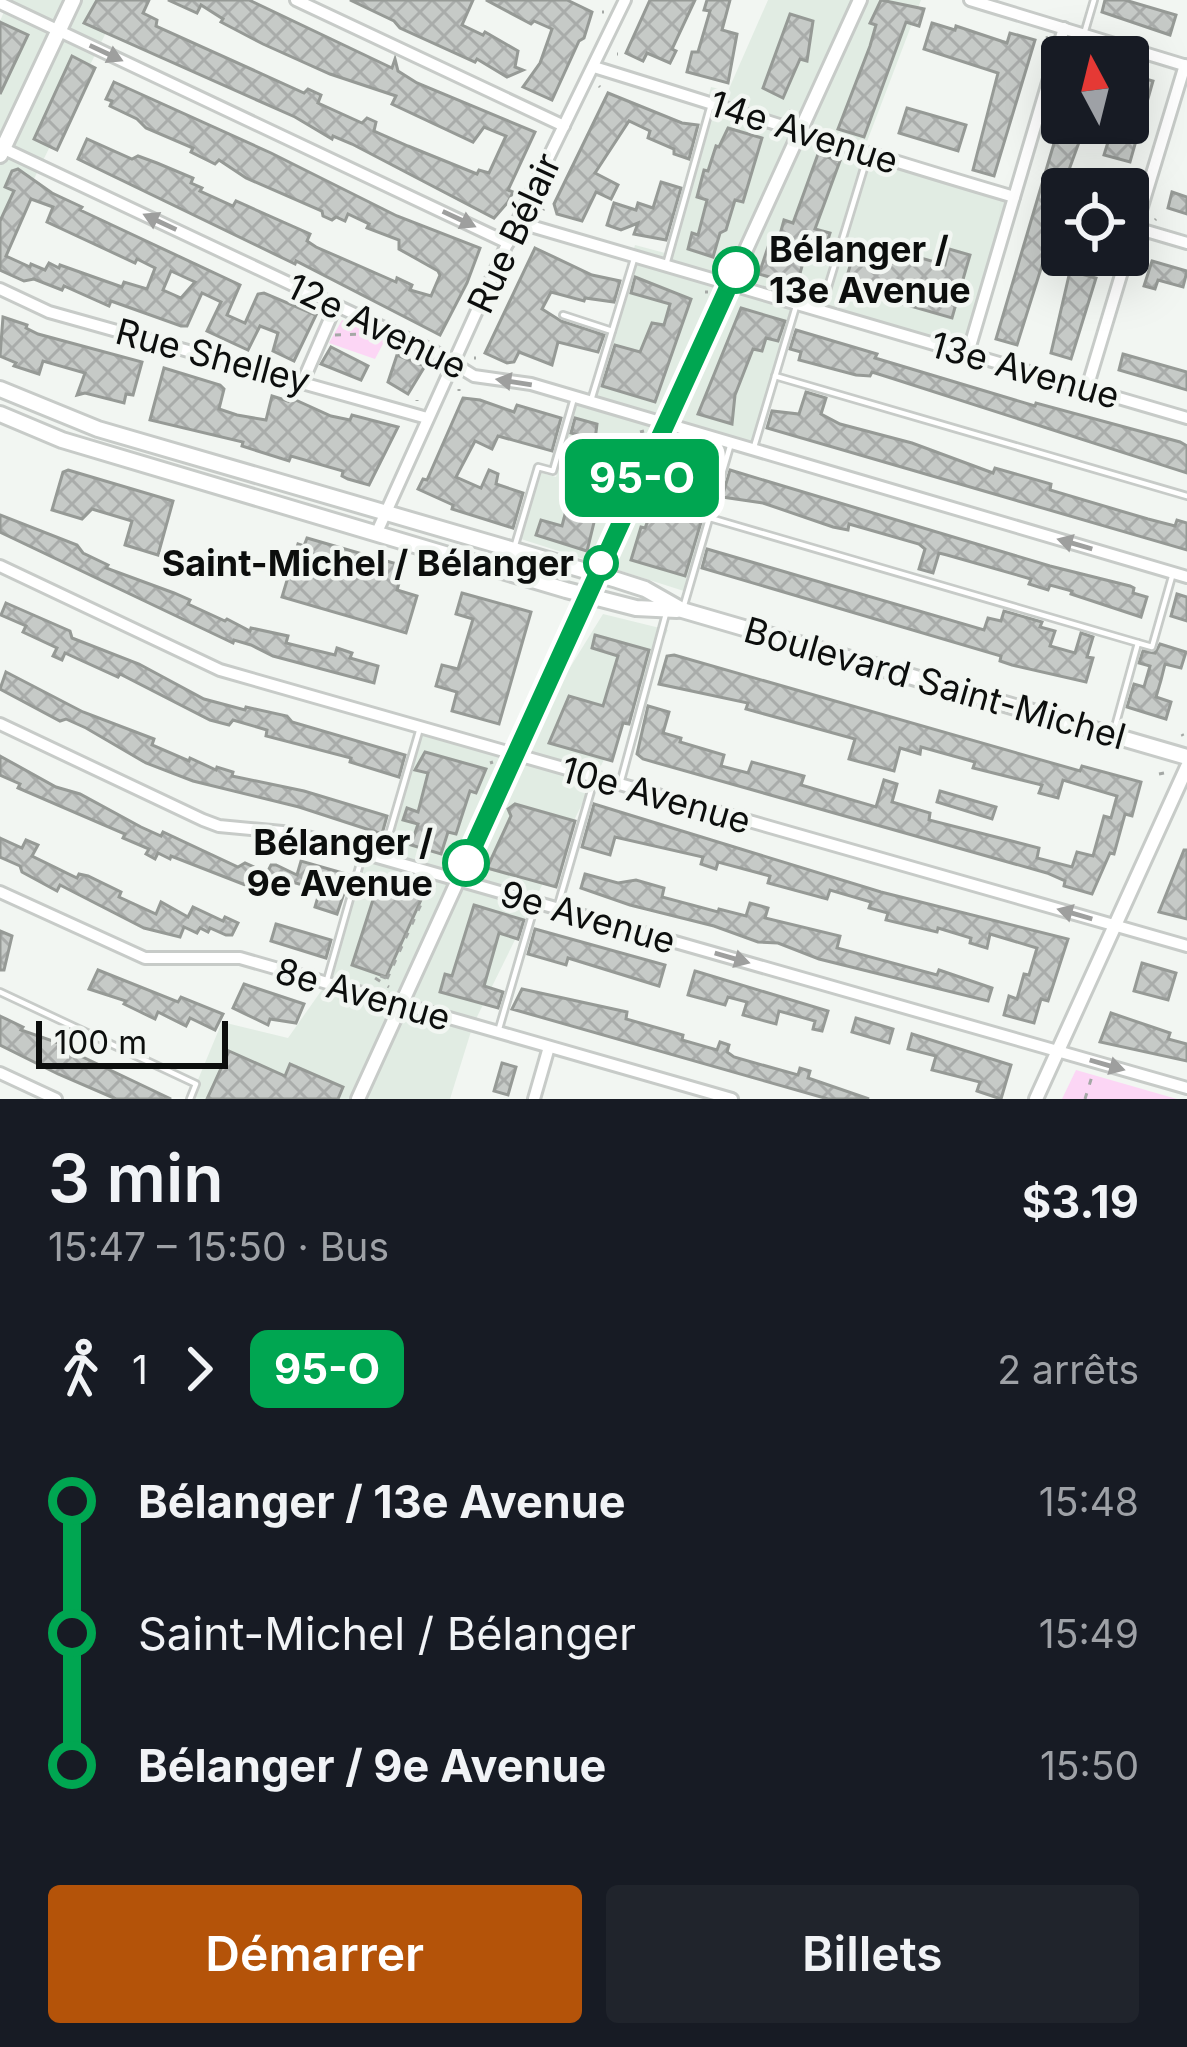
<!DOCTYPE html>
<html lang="fr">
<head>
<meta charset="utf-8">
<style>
  :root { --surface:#171b24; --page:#20242c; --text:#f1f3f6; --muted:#9ea1a6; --accent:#b45309 }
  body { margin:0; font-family:Inter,sans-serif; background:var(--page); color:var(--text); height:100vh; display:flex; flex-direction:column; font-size:45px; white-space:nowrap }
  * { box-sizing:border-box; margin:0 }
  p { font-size:39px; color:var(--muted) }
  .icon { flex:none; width:66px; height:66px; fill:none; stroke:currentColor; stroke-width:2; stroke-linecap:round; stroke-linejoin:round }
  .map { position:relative; height:1099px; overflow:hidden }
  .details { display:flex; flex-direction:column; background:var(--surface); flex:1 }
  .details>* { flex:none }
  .badge { padding:0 24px; border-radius:18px; font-size:42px; line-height:78px }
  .needle { width:78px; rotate:353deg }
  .controls { position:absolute; left:1041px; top:36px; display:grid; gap:24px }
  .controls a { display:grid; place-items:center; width:108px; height:108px; border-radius:12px; background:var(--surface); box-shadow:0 12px 48px #0002; font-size:60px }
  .scale { position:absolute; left:36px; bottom:30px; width:192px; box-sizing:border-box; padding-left:12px; border:6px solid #0c0e0d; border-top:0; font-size:33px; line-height:42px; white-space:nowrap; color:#0c0e0d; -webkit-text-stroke:9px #f2f6f2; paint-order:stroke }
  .map>.badge { position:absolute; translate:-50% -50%; box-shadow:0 0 0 6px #fff }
  .legs { display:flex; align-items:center; gap:18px; height:132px; padding:0 48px; font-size:39px }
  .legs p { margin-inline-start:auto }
  .overview { display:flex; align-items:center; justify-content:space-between; height:204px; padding:0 48px }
  h1 { font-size:66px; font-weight:600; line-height:90px }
  .cta { display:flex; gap:24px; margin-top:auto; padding:24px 48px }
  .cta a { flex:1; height:138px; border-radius:12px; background:var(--accent); color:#fff; font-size:48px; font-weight:600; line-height:138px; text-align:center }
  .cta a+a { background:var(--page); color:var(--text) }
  ul { padding:0 48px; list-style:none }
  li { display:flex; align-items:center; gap:42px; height:132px; font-size:45px }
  li i { display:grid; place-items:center; width:18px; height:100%; margin:0 15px; background:currentColor }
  li i::after { content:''; width:30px; height:30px; margin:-15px; border:9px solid; border-radius:50%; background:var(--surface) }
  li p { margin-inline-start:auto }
  li:first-child i { background:linear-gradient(#0000 50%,currentColor 0) }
  li:last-child i { background:linear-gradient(currentColor 50%,#0000 0) }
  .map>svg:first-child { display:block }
  .built { fill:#e1ece3 }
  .green { fill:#fcd6f5 }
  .building { fill:url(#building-cross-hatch); stroke:#969a96; stroke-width:3; fill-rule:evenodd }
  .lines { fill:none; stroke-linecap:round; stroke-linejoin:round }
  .service-casing { stroke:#c7cbc8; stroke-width:10 }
  .minor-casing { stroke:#c7cbc8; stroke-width:16 }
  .tertiary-casing { stroke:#c7cbc8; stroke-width:18 }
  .secondary-casing { stroke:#c7cbc8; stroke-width:20 }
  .path { stroke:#a4a8a5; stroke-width:3; stroke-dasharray:6 9; stroke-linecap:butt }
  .service { stroke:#fff; stroke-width:4.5 }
  .minor { stroke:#fff; stroke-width:10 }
  .tertiary { stroke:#fff; stroke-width:12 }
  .secondary { stroke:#fff; stroke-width:14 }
  .oneway { fill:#9e9f9e }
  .line-1-casing { stroke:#fff; stroke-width:27 }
  .line-1 { stroke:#00a651; stroke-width:18 }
  .stop-1-dot { fill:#fff; stroke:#00a651; stroke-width:6 }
  .labels { text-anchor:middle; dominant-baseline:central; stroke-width:9; stroke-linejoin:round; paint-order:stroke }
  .street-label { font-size:36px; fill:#0c0e0d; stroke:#f2f6f2 }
  .stop-label { font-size:36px; font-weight:bold; fill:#0c0e0d; stroke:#f2f6f2; text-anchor:end }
</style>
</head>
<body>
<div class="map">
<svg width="1187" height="1099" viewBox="0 0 1187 1099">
  <defs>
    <pattern id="building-cross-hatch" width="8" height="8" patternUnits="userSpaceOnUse" patternTransform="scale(3)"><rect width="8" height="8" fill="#c6cac7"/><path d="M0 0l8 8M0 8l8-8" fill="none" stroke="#a9acaa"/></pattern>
  </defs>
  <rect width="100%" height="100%" fill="#f2f6f2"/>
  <g class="built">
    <polygon points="9,0 122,0 0,248 0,21"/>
    <polygon points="768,0 921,0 863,152 1014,197 968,353 797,304 753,449 732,443 687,592 521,539 539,472 556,477 574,410 590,390 635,245 665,253 711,87 728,91"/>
    <polygon points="603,614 668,630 473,1025 450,1099 190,1099 222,1022 288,1038 326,984 363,853 381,858 420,728 516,755"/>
  </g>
  <g class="green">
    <polygon points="342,320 385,340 375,359 329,343"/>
    <polygon points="1076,1070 1177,1099 1062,1099"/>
  </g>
  <g class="building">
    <polygon points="97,0 149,0 143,13 157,20 156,26 304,93 308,89 321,95 318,103 362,123 367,118 376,122 374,131 408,146 477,174 479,170 489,173 506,136 484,127 473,142 392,104 396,96 330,74 263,44 221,22 223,19 201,5 197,13 168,0 249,0 392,68 395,59 398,71 417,83 535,132 508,190 513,192 508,202 494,218 352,144 333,136 332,139 295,117 84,23"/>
    <polygon points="350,0 473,0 462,25 483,35 485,32 518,51 515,67 523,70 507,77 477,59 475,62 400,28 394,21"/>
    <polygon points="486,0 567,0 592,12 584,38 579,41 552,100 523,87 540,63 552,29 534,21 531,24"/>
    <polygon points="650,0 695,0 672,49 676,51 670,63 647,53 643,61 626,53"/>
    <polygon points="707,0 730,0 722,30 737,34 728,83 687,72 692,52 698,52 710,11 704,10"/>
    <polygon points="881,0 924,9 919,26 906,22 864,137 838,129 870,46 876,25 870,23"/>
    <polygon points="1105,0 1125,0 1176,15 1170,35 1102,12"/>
    <polygon points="790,14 813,21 807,61 800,59 783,98 763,88"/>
    <polygon points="0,22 28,35 0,94"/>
    <polygon points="932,23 955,30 956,26 1007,43 1010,33 1035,40 994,176 973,170 998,73 924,49"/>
    <polygon points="72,56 95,68 57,150 34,139"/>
    <polygon points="1128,74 1153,81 1130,162 1104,155 1114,123 1128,128"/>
    <polygon points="114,82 271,153 397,216 480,248 467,283 440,335 296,261 295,264 78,159 87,139 132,159 138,156 157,163 193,178 191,183 202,188 200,191 233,206 236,201 310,234 307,241 316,247 396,282 397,278 412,285 410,290 431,296 440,275 438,271 399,249 399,240 367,228 369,224 348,214 345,221 336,217 332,220 323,216 322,211 246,178 219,160 215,164 191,152 193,148 146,128 137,119 110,106 112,101 106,99"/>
    <polygon points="608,93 682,123 698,125 689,159 674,154 674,149 648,138 650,131 629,121 595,173 618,185 611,199 596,192 582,221 557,214 554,204"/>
    <polygon points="907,108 966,125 958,151 899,133"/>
    <polygon points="1060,123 1086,123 1062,189 1060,208 1017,345 996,339"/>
    <polygon points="728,128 762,138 743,202 735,200 726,230 720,233 713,257 688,249 692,233 698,235 707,200 697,197 704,170 708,171 716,146 719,147"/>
    <polygon points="818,154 840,161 815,229 830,233 823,256 806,251 797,285 759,274 768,247 776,249 784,220 793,223"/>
    <path d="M18,169L52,193L82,207L80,210L240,285L227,315L245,323L258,294L264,293L316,315L294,361L273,351L278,333L260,326L248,350L207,331L221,302L202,293L187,326H181L111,301L109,306L64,286L62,290L34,279L24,281L0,270V221L14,191L5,187L12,171ZM31,199L53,207L47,222L135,263L137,259L155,268L147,289L124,282L122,287L60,265L59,268L49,263L45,270L31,264L30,267L6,256ZM171,271L195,282L181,298L163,290Z"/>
    <polygon points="661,182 681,188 666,240 634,234 638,223 621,230 607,225 614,203 636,210 638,203 653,208"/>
    <polygon points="1172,192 1187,197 1187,214 1168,208"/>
    <polygon points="535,248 592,275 620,281 614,302 585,298 584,301 551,292 542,309 561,321 604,335 598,352 558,342 552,365 519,352 514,362 507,363 485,353"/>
    <polygon points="949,249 970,255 952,318 844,287 854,252 897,264 900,252 945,265"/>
    <polygon points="1152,261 1187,271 1183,287 1158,280 1155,289 1144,286"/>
    <polygon points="1070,271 1096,278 1071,359 1051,353"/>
    <polygon points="635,277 691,299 655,402 602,386 615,345 640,352 652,323 664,325 670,304 631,293"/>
    <polygon points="741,308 785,321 778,341 766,338 762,351 753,349 735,395 732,424 698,414"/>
    <polygon points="3,317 27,325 26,328 38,334 142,362 133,395 126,394 124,403 85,393 77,395 85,373 43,361 39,374 14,366 16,363 0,356"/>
    <polygon points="796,330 877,354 875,358 1035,406 1036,403 1180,442 1187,446 1187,473 891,378 872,372 870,376 856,375 799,360 801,352 790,349"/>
    <polygon points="331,347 368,366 361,380 321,364"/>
    <polygon points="1123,354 1187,372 1187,390 1119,370"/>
    <polygon points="397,355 425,366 408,394 388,382"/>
    <polygon points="164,368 220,385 224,389 219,409 237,415 266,420 272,396 288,401 289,397 331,416 350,420 352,415 398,427 369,485 348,479 342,476 343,471 291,456 289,461 242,446 243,442 150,420"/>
    <polygon points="806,392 826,398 821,414 840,424 912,443 993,473 995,468 1051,484 1050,490 1148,519 1175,526 1177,520 1187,523 1187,550 767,428 772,411 799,414"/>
    <polygon points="463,398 480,400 514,412 517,405 561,418 552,451 498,436 492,449 475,441 456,477 481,488 489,470 498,474 496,484 523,493 513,528 452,509 453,505 418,489 423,479 427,480"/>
    <polygon points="575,418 597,424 595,440 629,450 625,465 609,461 587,551 536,535 541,520 562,526 585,437 571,433"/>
    <polygon points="677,448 719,460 715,475 704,472 700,487 690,484 681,513 702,519 685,576 631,560 641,527 645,528"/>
    <polygon points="68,470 173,501 158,555 125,545 132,521 92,509 82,519 52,510 63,472"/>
    <polygon points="730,470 1050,566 1130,586 1134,588 1133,593 1147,597 1141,617 1071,594 1072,591 1050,585 1048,590 1029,584 1031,579 947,555 939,553 933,573 919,569 925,549 919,544 849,524 848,530 833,527 763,503 722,497"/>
    <polygon points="0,515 77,545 83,553 108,565 106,568 174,593 190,600 188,604 225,621 227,619 250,631 251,628 288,636 286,643 306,648 335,655 337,648 352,653 350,658 378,666 374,683 273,656 251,645 234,640 233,643 0,532"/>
    <polygon points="307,538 404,566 397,590 417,596 406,633 282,597 298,544 304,546"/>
    <polygon points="707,549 984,630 988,618 1001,621 1004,611 1042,622 1040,627 1055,631 1050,646 1075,653 1081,633 1093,637 1087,657 1093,658 1086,682 1012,665 1000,661 1001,656 702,568"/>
    <polygon points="462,593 531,612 499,724 452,711 457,692 436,686 442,665 458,669 473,619 456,614"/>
    <polygon points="1177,594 1187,597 1187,621 1171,616"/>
    <polygon points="6,603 70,631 72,638 139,664 204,699 245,710 246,707 287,716 292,722 405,755 399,777 350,762 351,758 266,736 267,730 233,720 229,725 210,720 120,674 118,677 65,653 62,660 53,656 57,648 23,632 26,626 1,615"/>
    <polygon points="595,635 649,650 629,724 623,723 612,761 549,743 569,696 603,706 618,656 592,648"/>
    <polygon points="1160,644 1186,652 1181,668 1165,664 1161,680 1156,697 1171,702 1166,719 1127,707 1134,684 1144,687 1150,666 1139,663 1143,651 1155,653"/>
    <polygon points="674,655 1080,771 1082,766 1141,782 1132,816 1125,814 1114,854 1110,853 1092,894 1064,886 1065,881 1047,873 643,759 637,754 648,706 669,712 663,733 681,738 680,742 724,755 721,766 748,773 752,762 804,776 801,785 876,807 884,780 897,784 892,802 930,813 929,820 1039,848 1037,858 1072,867 1077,852 1093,856 1104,816 1111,818 1117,796 1063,780 1058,798 1039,793 1042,785 973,768 975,762 921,747 920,754 900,748 894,771 849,759 855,739 746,709 748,703 659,684 667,656"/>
    <polygon points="6,672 83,712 154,739 152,745 189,761 190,758 216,770 217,767 233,772 232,776 304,791 387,816 382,834 299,807 193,781 146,763 86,728 66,719 60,721 0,689"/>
    <polygon points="425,752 486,769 476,793 470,791 456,834 448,832 441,854 411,845 418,824 403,820 407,808 418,812 428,773 415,770"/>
    <polygon points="0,756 56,787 80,794 141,827 161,836 163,832 238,867 245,863 267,873 271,865 276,865 297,875 301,861 350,875 337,914 315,907 320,890 282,879 276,891 251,880 248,886 171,856 170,859 158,853 155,859 146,854 149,849 123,838 125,834 18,788 20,784 0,775"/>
    <polygon points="940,791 996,807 992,819 937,802"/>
    <polygon points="515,804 575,821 556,887 487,868 511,816 508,809"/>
    <polygon points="594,804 881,892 1068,939 1048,1001 1041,999 1034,1023 1004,1015 1009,996 1017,999 1024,974 1029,975 1037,948 990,934 987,948 970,943 971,938 938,928 937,932 886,920 888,913 869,908 871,902 830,890 827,899 768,883 770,876 718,862 716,869 701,864 703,857 615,837 610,855 582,847"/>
    <polygon points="0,838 22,848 26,840 38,845 32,856 77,878 79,874 88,876 121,892 119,897 156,914 161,902 188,917 193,907 223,921 225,917 238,923 232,935 226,935 210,928 208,932 200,928 197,933 184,927 180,937 144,928 60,885 57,891 22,872 20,866 0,857"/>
    <polygon points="1184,850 1187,850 1187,919 1159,912"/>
    <polygon points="585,874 618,883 636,880 664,888 662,897 718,912 719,909 746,916 750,903 768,908 765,918 840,936 837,948 937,975 939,970 992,988 988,1001 819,959 778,943 758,942 714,926 630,905 581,888"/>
    <polygon points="379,881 409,895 413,885 425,891 386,977 352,965"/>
    <polygon points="474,905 524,920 518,939 499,933 484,986 503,992 498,1008 440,992 445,974 452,976"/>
    <polygon points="276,924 331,940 326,958 271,941"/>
    <polygon points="535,929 665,965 659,986 568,958 566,965 528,954"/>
    <polygon points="0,931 12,936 4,970 0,970"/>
    <polygon points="1142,963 1176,973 1168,1000 1134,991"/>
    <polygon points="98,970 178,1002 181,997 223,1014 215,1030 190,1018 186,1026 158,1012 155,1019 124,1004 126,1001 89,989"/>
    <polygon points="695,971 828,1011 822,1031 813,1029 815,1021 779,1011 776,1024 743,1015 747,1002 728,997 725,1005 688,995"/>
    <polygon points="244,984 304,1004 296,1023 270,1019 268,1025 233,1008"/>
    <polygon points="522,989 627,1012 626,1019 683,1035 682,1040 717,1050 720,1042 729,1045 727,1052 734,1057 798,1075 800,1068 810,1071 808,1078 869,1099 828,1099 512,1009"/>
    <polygon points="1111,1013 1170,1033 1168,1039 1187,1044 1187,1061 1100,1042"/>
    <polygon points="0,1016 23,1027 21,1030 70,1047 68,1050 171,1099 116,1099 58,1074 0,1045"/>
    <polygon points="856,1018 893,1029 889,1043 852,1032"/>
    <polygon points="912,1034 1011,1065 1001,1099 977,1091 980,1082 932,1070 936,1056 908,1049"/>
    <polygon points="229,1051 285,1076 290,1064 343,1087 338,1099 207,1099"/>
    <polygon points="502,1063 516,1067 508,1095 494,1091"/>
  </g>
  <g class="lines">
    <g class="service-casing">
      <g id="service">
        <polyline points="1084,34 1094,0"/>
        <polyline points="666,265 710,108"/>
        <polyline points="821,310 868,155"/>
        <polyline points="563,315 612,331"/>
        <polyline points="775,376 1187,496"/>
        <polyline points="592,397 634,259"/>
        <polyline points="754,447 797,303"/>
        <polyline points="710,518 1138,643"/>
        <polyline points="515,545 538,467 553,471 574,398"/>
        <polyline points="684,605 731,443"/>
        <polyline points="1113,734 1138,643 1152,647 1173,573"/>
        <polyline points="620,784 667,610"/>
        <polyline points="383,855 420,728"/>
        <polyline points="558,905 595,777"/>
        <polyline points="327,980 363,853"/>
        <polyline points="0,992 196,1084 190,1099"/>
        <polyline points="498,1032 535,905"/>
      </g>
    </g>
    <g class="minor-casing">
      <g id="minor">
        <polyline points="296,0 564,126"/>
        <polyline points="970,0 1187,66"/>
        <polyline points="0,3 508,243"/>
        <path d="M594,67C734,110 873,156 1014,197"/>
        <polyline points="0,147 435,352 474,376 531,384 1187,577"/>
        <polyline points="517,222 1187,418"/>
        <polyline points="1136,228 1187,243"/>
        <polyline points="1128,253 1185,65"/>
        <polyline points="0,289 49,312 427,418"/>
        <polyline points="968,353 1064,28"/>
        <polyline points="303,381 336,305"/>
        <polyline points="1087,388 1127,255"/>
        <polyline points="377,532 517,222 625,0"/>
        <polyline points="0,566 220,670 1187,946"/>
        <polyline points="0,724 203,820 219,826 293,833 1187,1088"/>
        <polyline points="0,892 145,958 240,958 732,1099"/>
        <polyline points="0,1073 56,1099"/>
        <polyline points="534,1099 549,1047"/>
      </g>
    </g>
    <g class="tertiary-casing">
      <g id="tertiary">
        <polyline points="358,1099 860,0"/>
        <polyline points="1036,1099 1187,767"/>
      </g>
    </g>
    <g class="secondary-casing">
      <g id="secondary">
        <polyline points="0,155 73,0"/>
        <polyline points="0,389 98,429 617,580 645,589 682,610 1187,757"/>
        <polyline points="0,414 62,440 566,590 636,608 677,610"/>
      </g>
    </g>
    <g class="path">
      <polyline points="602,12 604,12"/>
      <polyline points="1046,38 1048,37"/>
      <polyline points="1074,45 1075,47"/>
      <polyline points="617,54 618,54"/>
      <polyline points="599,86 600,87"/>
      <polyline points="789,110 790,111"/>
      <polyline points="543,210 544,209"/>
      <polyline points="1155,220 1156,219"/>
      <polyline points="527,242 528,243"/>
      <polyline points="705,292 708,292"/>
      <polyline points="335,335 367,334"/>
      <polyline points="474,358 476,358"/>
      <polyline points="432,367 434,367"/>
      <polyline points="459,391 459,389"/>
      <polyline points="417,400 417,401"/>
      <polyline points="640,432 644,431"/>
      <polyline points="1182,734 1183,736"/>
      <polyline points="490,763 493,762"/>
      <polyline points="1159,774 1164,773"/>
      <polyline points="386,978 376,974 375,978 389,987"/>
      <polyline points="387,979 427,891 420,885 436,887"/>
      <polyline points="376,1013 380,1012"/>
      <polyline points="1085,1099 1093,1073"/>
    </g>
    <use href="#service" class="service"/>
    <use href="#minor" class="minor"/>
    <use href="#tertiary" class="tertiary"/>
    <use href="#secondary" class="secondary"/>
  </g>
  <defs><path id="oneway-solid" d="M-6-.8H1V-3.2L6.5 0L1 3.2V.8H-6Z" transform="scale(3)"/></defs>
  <g class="oneway">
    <use href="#oneway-solid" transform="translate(106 53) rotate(25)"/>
    <use href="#oneway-solid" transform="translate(459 219) rotate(25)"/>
    <use href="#oneway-solid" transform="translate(160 222) rotate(-155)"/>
    <use href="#oneway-solid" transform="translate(514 382) rotate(-171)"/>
    <use href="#oneway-solid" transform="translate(1075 544) rotate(-164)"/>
    <use href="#oneway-solid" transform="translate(1075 914) rotate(-164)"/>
    <use href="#oneway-solid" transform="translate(732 958) rotate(16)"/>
    <use href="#oneway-solid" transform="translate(1107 1065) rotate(16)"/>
  </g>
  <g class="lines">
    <g class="line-1-casing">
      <polyline id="line-1" points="466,863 736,270"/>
    </g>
    <use href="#line-1" class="line-1"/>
  </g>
  <g class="stop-1-dot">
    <circle cx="736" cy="270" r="21"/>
    <circle cx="601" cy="563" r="15"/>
    <circle cx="466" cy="863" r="21"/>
  </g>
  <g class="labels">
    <g class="street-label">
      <text transform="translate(804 132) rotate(18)">14e Avenue</text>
      <text transform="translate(514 233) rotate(-65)">Rue Bélair</text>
      <text transform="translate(377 326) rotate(26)">12e Avenue</text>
      <text transform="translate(213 356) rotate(15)">Rue Shelley</text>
      <text transform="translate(1025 370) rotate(16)">13e Avenue</text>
      <text transform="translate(935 683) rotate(16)">Boulevard Saint-Michel</text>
      <text transform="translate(656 795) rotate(16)">10e Avenue</text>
      <text transform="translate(588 917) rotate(16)">9e Avenue</text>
      <text transform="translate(363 994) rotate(16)">8e Avenue</text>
    </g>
    <g class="stop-label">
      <text x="769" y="249" text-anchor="start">Bélanger /<tspan x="769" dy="41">13e Avenue</tspan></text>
      <text x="574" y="563">Saint-Michel / Bélanger</text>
      <text x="433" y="842">Bélanger /<tspan x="433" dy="41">9e Avenue</tspan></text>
    </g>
  </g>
</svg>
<div class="controls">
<a><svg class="needle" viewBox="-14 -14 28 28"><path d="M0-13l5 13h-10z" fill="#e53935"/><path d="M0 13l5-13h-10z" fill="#9ea1a6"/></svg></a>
<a><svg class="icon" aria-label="locate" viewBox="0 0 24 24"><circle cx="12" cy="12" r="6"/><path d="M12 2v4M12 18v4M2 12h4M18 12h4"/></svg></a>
</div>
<div class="scale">100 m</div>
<b class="badge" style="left:642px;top:478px;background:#00a651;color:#fff">95-O</b>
</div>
<section class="details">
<div class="overview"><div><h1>3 min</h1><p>15:47 – 15:50 · Bus</p></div><b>$3.19</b></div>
<div class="legs"><svg class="icon" aria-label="walk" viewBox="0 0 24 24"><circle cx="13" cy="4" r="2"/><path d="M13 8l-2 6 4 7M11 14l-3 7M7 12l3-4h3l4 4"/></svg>1<svg class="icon" aria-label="forward" viewBox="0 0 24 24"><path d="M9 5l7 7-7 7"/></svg><b class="badge" style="background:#00a651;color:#fff">95-O</b><p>2 arrêts</p></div>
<ul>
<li><i style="color:#00a651"></i><b>Bélanger / 13e Avenue</b><p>15:48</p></li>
<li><i style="color:#00a651"></i><span>Saint-Michel / Bélanger</span><p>15:49</p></li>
<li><i style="color:#00a651"></i><b>Bélanger / 9e Avenue</b><p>15:50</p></li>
</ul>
<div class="cta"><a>Démarrer</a><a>Billets</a></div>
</section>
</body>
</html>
